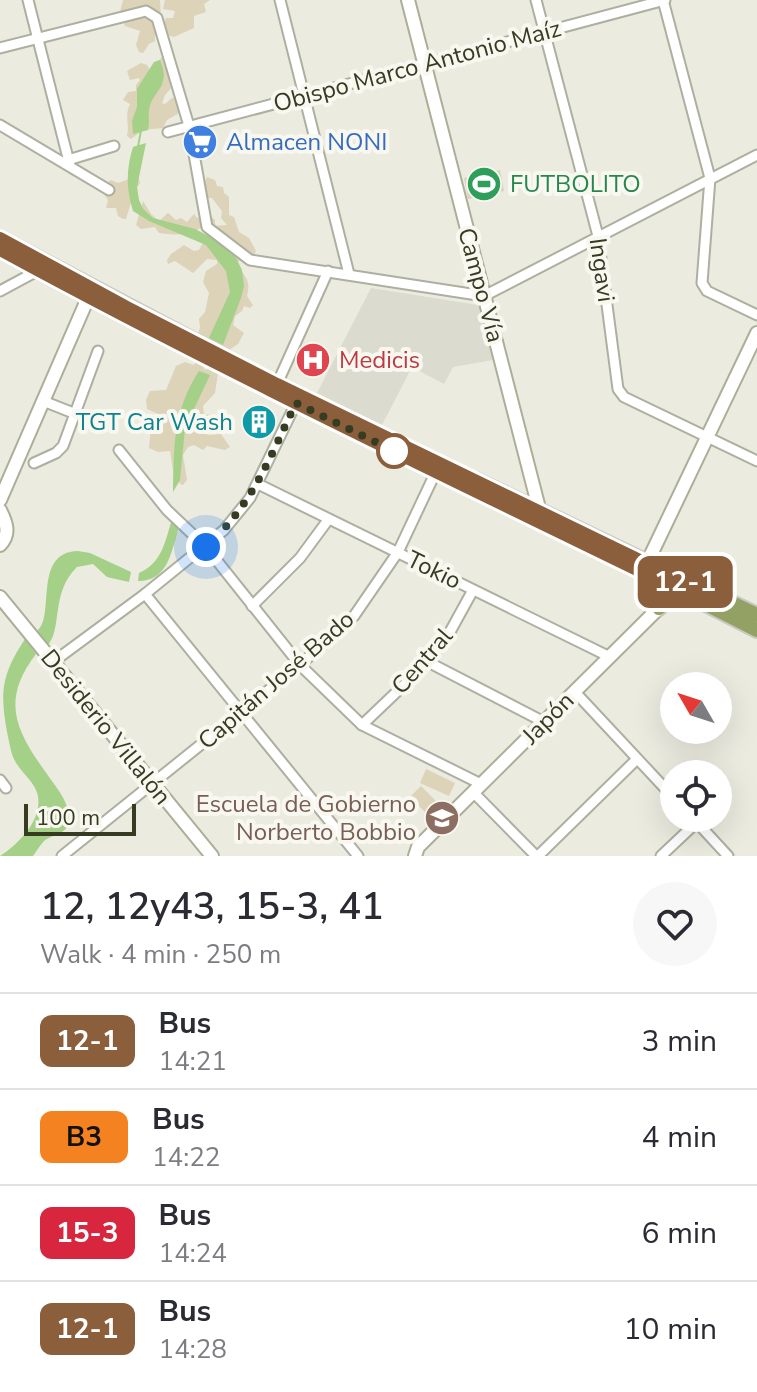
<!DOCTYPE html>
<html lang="en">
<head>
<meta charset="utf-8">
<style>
  :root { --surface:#fff; --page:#f7f7f7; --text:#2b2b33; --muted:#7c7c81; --line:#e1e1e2 }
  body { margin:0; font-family:"Nunito Sans",sans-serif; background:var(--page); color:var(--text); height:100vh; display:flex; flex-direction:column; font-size:30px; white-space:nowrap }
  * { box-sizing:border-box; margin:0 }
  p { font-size:26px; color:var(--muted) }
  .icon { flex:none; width:44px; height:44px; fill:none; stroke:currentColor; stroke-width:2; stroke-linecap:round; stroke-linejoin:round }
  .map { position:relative; height:856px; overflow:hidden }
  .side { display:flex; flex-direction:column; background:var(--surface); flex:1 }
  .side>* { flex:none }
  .badge { padding:0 16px; border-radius:12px; font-size:28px; line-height:52px }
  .needle { width:52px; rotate:309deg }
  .fabs { position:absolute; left:660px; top:672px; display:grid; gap:16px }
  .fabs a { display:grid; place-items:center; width:72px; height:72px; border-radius:50%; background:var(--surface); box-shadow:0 8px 32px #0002; font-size:40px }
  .scale { position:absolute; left:24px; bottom:20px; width:112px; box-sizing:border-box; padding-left:8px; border:4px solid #363c21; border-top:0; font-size:22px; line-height:28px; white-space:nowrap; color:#363c21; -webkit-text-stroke:6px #f8f8f1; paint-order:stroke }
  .you { position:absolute; width:40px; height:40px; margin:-20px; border:6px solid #fff; border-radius:50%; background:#1a73e8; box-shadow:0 0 0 12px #1a73e833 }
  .map>.badge { position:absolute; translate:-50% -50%; box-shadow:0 0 0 4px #fff }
  .round { display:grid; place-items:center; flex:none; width:84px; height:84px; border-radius:42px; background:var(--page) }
  .overview { display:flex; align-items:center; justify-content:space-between; height:136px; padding:0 40px }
  h1 { font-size:38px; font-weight:600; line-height:60px }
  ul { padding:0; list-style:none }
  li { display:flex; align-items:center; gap:24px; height:96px; padding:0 40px; border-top:2px solid var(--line) }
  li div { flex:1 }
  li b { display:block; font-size:30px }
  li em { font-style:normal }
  li .badge { min-width:88px; font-weight:700; text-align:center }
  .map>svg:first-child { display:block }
  .built { fill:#dbdbcf }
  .green { fill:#dcd3b9 }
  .water { fill:#a4d088 }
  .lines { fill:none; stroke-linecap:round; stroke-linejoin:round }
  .stream { stroke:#a4d088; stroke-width:2 }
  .street-casing { stroke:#adb09f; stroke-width:13 }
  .secondary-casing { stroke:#acae97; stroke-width:16 }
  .primary-casing { stroke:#c7c8c1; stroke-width:18 }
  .street { stroke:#fff; stroke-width:9 }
  .secondary { stroke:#fff; stroke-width:12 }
  .primary { stroke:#94a165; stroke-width:14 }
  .line-casing { stroke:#fff; stroke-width:18 }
  .line { stroke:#8b5e3c; stroke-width:12 }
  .walk { stroke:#363c21; stroke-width:8; stroke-dasharray:0 14.4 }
  .stop-dot { fill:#fff; stroke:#8b5e3c; stroke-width:4 }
  .labels { text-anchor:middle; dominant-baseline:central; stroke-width:8; stroke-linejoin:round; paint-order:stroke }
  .street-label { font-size:24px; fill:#363c21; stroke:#f8f8f1 }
  .shop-label { font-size:24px; fill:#366cbe; stroke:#f8f8f1; text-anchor:start }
  .leisure-label { font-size:24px; fill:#27864d; stroke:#f8f8f1; text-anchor:start }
  .health-label { font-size:24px; fill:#be3a42; stroke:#f8f8f1; text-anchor:start }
  .culture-label { font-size:24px; fill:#0d838f; stroke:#f8f8f1; text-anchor:end }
  .education-label { font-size:24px; fill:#785e54; stroke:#f8f8f1; text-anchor:end }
</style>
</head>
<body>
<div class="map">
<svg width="757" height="856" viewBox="0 0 757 856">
  <rect width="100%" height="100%" fill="#ebebe0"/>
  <polygon class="built" points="371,288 478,305 493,360 453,367 444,384 412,367 382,425 317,393"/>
  <g class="green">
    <polygon points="123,0 160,0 161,20 155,33 155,41 149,44 143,53 139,52 136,45 140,31 125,26 120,12"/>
    <polygon points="165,0 210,0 204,4 206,12 194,16 194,28 174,37 164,34 162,30 166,18 173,18 175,11 163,9"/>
    <path d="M162,57L168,74L169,70L175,66L179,78H170L171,88L165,95L162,103L165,104L172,98L180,99L181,112L167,120L163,128L143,130L131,139L127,136C130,124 124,116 130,104L123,100L128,92L136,91V85L140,80L139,78L130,80L127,71L141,63L147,65L150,70Z"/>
    <polygon points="500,170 504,191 468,199 464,178"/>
    <path d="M138,176L140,183C133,191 130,208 126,219H123L118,216L116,208H106L108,200L104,194L109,188L108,182L111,180L118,183Z"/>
    <path d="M207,177L215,180L217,186L223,187L224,193L229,197V215L234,217L239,232L249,238L256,251L252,259L243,257L238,262C242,278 252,276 247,296L253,305L250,308L244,306L242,311L235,316L233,325L244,333L238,344L229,350L222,349L216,342L197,338L200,327L199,319L205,312L209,293L203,282L206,271L217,264V260L207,259L193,273L175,261L168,264L167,260L171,254L184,245L194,251L199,250L207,235L212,232L200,228C191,236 171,235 159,233L155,227L141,229L136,225L143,201L151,214L159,221L168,213L176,220L181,218L187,222L194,214L197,218L201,215H209L215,220V226L227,225L221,218L222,211L212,198H204L203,185Z"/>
    <polygon points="198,357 205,370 214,367 218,373 215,393 203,406 204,415 218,414 221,425 217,429 205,425 202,429 208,435 221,434 230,447 225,450 207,446 203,450 194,445 188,447 183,455 187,480 183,485 180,484 173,470 170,451 158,452 149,448 151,427 158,414 147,409 146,400 150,391 166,390 176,366 185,362 194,365"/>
    <polygon points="426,769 455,783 449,796 420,783"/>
    <polygon points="421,786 441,806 430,817 410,797"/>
  </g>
  <g class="water">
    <path d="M160,60C172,88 152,90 149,110C148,117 150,123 148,130L133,134L132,121L137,107V89L154,62Z"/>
    <path d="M146,143L137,187L139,200L143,209L153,218L195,229L222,243L233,252L242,270L244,286L241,298L223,345L209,338L230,292L226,271L206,245L149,221L133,211C126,189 126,169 133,147Z"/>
    <path d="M199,371L210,375L185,428L180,480L173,492C174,445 173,411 199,371Z"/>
    <path d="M172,519L180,525C171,549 170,581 138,581L139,573C162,563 165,542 172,519Z"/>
    <path d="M78,551L90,553L131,572L129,582L107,577L93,564L77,567C50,593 63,630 47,646L37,631C56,617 32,552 78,551Z"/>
    <path d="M25,639L36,654C0,701 16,731 47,774C57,789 72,804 68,824C65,835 51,835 44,841C40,845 36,852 33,856H0C19,844 47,816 36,790C32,780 20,771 15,761C11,754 10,745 8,737C0,694 0,677 25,639Z"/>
  </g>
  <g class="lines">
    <polyline class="stream" points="138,147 141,130"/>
    <g class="street-casing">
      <g id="street">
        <polyline points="28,0 70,166"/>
        <polyline points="280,0 349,274"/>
        <polyline points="536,0 598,236 618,389 624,397 757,461"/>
        <polyline points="663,0 710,178 702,283 707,291 757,315"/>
        <polyline points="0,48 146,11 157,18 189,126 207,227 250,260 484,296 757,155"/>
        <polyline points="0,125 109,190"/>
        <polyline points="168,132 665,0"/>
        <polyline points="68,160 114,146"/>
        <polyline points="0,291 39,270"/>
        <polyline points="277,384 328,271"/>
        <polyline points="43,401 76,414"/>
        <polyline points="119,450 167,510 206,547 300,665 362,725 481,784"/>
        <polyline points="34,463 56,453 63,446 98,351"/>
        <polyline points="258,484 610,657"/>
        <polyline points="145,594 358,856"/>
        <polyline points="252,606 300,558 328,520"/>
        <polyline points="53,662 145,594 224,530 250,498 296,403"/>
        <polyline points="428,662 544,722"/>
        <polyline points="575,692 674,798"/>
        <polyline points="362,725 428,662 451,630 473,590"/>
        <polyline points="0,780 6,788"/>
        <polyline points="473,792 536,856"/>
        <polyline points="693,818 728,856"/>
        <polyline points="62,856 300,665 354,616 398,552 440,463"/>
        <polyline points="538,856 637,759"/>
        <polyline points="661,856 697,822"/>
      </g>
    </g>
    <g class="secondary-casing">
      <g id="secondary">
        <polyline points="408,0 541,516"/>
        <polyline points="0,500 91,291"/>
        <path d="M0,510C6,522 11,534 0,545"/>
        <polyline points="647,563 757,333"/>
        <polyline points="0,597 212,856"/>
        <polyline points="415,856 418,847 683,584"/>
      </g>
    </g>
    <g class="primary-casing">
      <g id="primary">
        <polyline points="0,238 238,364"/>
        <path d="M0,250C248,386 506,501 757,630"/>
        <polyline points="476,480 757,615"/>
        <polyline points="648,576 657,590 659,608"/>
      </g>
    </g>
    <use href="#street" class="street"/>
    <use href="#secondary" class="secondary"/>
    <use href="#primary" class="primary"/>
  </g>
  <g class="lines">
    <g class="line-casing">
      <path id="line" d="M0,238L127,307L277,384L685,582L678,590C451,479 222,371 0,250"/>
    </g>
    <use href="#line" class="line"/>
    <path class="walk" d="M206,547C253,504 269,459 296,403L394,451"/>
  </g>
  <defs>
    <g id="supermarket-disc" transform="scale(1.8)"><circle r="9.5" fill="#3f7fe0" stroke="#f8f8f1"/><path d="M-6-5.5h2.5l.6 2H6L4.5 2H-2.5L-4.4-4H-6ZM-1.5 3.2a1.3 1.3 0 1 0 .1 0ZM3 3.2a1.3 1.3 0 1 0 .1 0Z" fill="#fff"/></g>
    <g id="stadium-disc" transform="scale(1.8)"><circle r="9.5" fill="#2e9e5b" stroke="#f8f8f1"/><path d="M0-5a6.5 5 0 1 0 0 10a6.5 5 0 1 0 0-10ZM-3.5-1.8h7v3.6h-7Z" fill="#fff"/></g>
    <g id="hospital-disc" transform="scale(1.8)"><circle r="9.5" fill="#e0444e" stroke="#f8f8f1"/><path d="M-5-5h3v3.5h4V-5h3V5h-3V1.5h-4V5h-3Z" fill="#fff"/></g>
    <g id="building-disc" transform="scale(1.8)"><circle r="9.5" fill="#0f9aa8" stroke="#f8f8f1"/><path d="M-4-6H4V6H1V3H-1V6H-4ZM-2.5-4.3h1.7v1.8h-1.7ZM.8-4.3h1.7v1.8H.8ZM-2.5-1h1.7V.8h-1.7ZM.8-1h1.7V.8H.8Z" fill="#fff"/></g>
    <g id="school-disc" transform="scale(1.8)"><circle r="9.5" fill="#8d6e63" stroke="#f8f8f1"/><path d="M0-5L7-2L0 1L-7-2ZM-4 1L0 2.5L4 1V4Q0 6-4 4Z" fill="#fff"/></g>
  </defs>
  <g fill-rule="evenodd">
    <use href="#supermarket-disc" x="200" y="142"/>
    <use href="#stadium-disc" x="484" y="184"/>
    <use href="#hospital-disc" x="313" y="360"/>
    <use href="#building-disc" x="259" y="422"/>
    <use href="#school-disc" x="442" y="818"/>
  </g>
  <circle class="stop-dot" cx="394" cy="451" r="16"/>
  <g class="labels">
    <g class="street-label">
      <text transform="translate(417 66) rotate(-15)">Obispo Marco Antonio Maíz</text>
      <text transform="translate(602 270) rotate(82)">Ingavi</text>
      <text transform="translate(481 285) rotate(75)">Campo Vía</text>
      <text transform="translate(434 570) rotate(26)">Tokio</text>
      <text transform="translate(422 661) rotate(-49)">Central</text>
      <text transform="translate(276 680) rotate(-41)">Capitán José Bado</text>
      <text transform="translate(548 718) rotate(-45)">Japón</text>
      <text transform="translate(106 727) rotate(51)">Desiderio Villalón</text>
    </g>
    <g class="shop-label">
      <text x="226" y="142">Almacen NONI</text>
    </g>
    <g class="leisure-label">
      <text x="510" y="184">FUTBOLITO</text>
    </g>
    <g class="health-label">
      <text x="339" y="360">Medicis</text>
    </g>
    <g class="culture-label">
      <text x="233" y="422">TGT Car Wash</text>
    </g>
    <g class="education-label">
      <text x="416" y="804">Escuela de Gobierno<tspan x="416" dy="28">Norberto Bobbio</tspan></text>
    </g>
  </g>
</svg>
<div class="fabs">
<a><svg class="needle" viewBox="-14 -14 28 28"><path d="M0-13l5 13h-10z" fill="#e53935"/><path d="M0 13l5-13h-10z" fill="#7c7c81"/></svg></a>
<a><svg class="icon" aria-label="locate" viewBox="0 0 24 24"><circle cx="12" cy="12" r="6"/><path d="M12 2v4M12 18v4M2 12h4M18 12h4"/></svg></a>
</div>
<div class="scale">100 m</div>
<div class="you" style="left:206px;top:547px"></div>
<b class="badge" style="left:685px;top:582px;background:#8b5e3c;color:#fff">12-1</b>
</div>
<section class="side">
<div class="overview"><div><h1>12, 12y43, 15-3, 41</h1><p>Walk · 4 min · 250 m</p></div><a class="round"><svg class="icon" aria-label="heart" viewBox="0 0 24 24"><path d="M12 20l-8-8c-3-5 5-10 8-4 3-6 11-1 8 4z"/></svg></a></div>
<ul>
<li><span class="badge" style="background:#8b5e3c;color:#fff">12-1</span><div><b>Bus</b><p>14:21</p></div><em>3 min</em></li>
<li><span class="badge" style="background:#f58220;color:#111">B3</span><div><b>Bus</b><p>14:22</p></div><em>4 min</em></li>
<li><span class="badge" style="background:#d7263d;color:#fff">15-3</span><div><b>Bus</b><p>14:24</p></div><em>6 min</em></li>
<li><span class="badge" style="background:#8b5e3c;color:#fff">12-1</span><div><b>Bus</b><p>14:28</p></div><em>10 min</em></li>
</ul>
</section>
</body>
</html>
